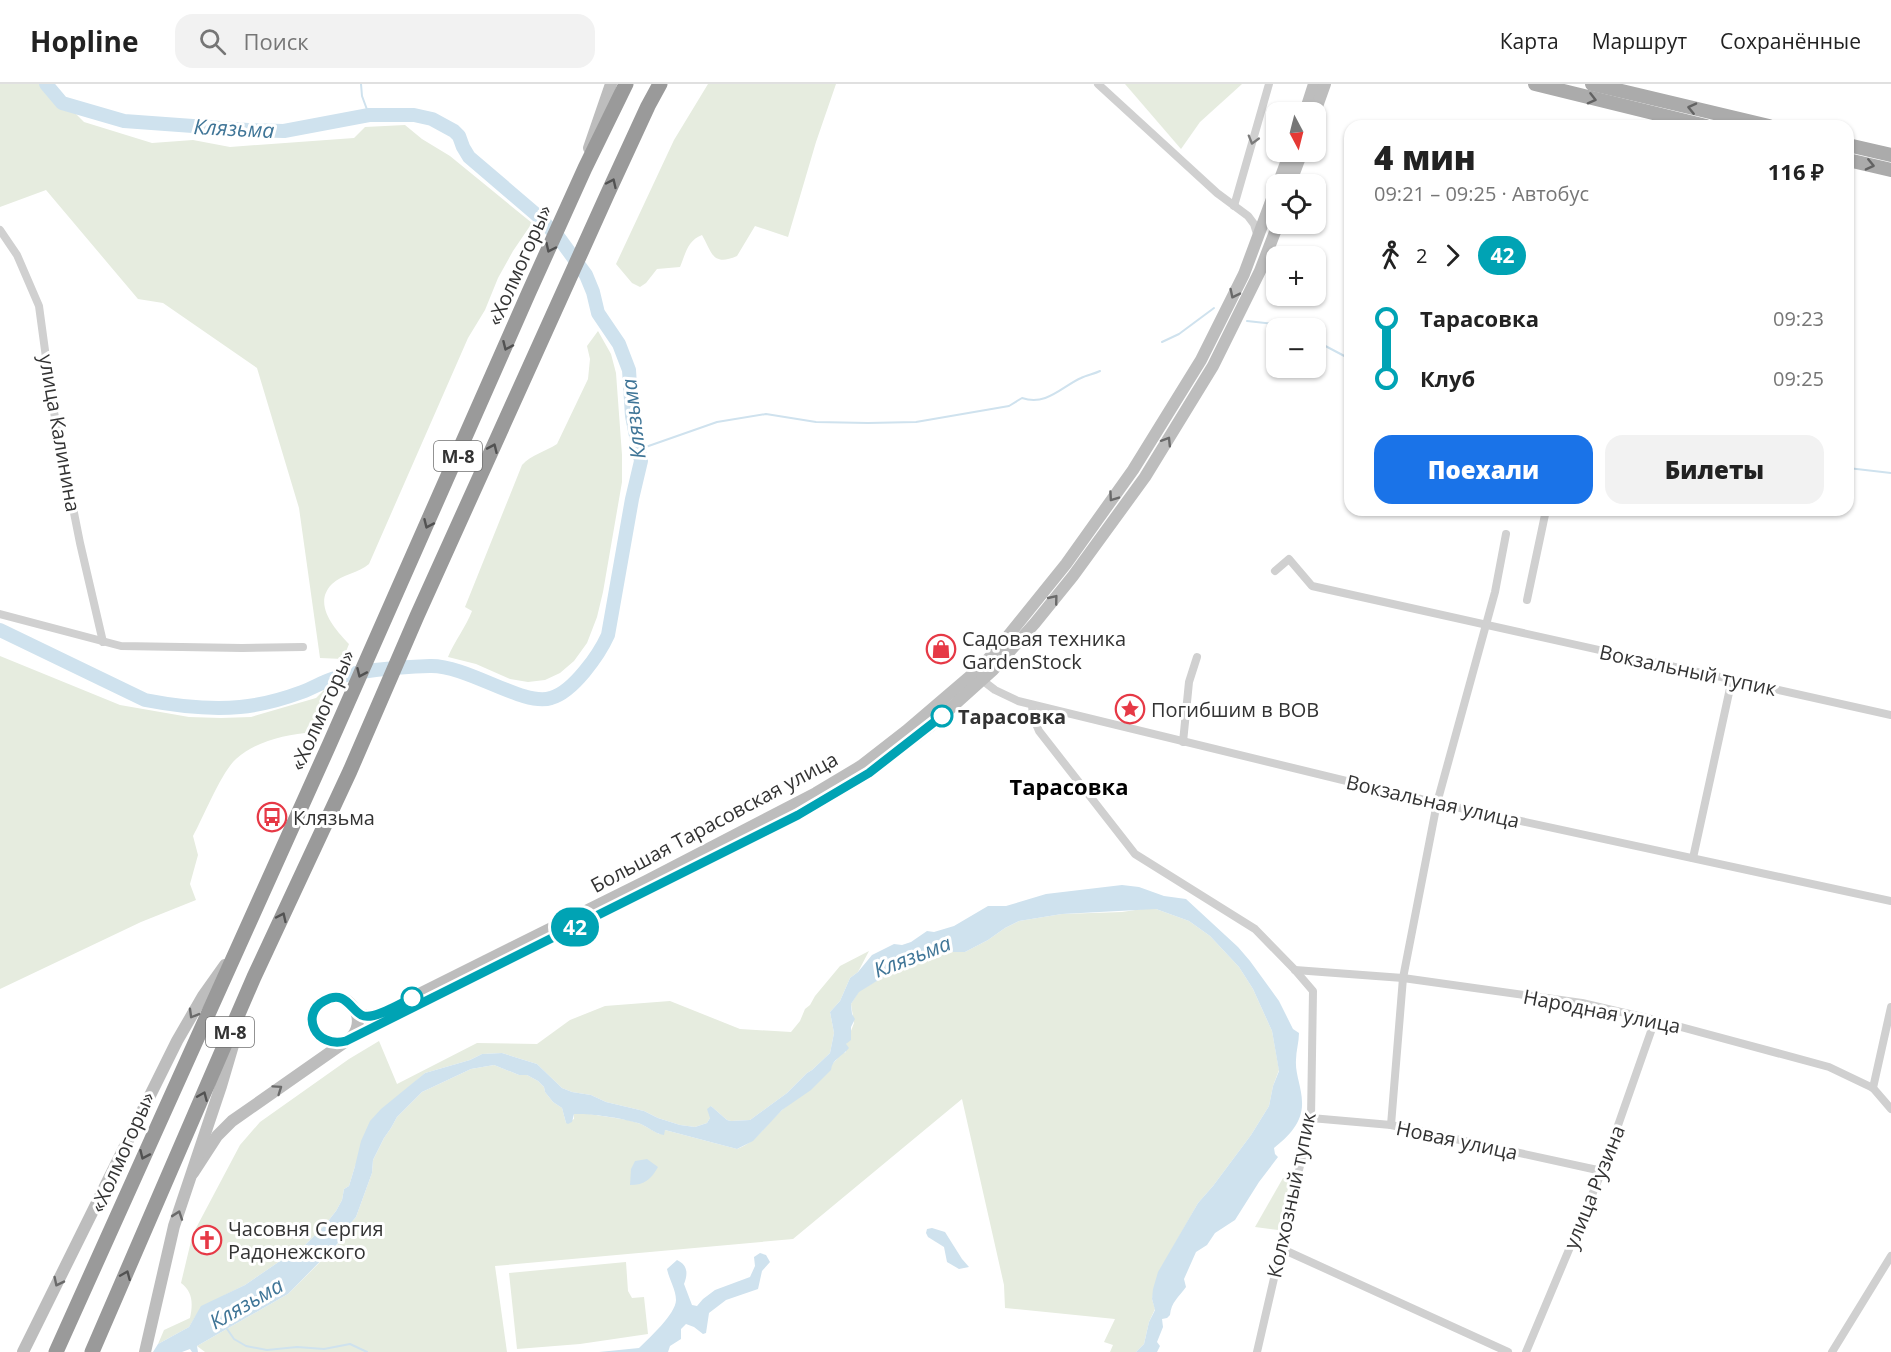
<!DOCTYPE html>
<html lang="ru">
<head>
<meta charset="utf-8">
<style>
  :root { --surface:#fff; --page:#f2f2f2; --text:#222; --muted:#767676; --line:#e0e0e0; --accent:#1a73e8 }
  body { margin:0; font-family:"Open Sans",sans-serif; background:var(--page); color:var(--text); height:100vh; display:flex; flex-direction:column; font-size:22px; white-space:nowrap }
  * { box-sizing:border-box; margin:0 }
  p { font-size:20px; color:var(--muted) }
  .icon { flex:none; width:33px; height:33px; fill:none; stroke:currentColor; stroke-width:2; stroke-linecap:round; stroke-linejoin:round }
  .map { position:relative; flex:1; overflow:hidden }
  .sheet { position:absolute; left:1344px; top:36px; width:510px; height:396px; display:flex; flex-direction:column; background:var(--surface); border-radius:18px; box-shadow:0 2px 4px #0004 }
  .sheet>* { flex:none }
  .badge { padding:0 12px; border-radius:20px; font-size:21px; line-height:39px }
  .needle { width:39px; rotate:173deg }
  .fabs { position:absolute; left:1266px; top:18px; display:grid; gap:12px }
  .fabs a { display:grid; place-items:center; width:60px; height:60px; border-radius:12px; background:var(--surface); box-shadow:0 2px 4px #0004; font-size:30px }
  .map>.badge { position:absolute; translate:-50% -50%; box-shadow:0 0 0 3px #fff }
  .legs { display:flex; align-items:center; gap:9px; height:66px; padding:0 30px; font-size:20px }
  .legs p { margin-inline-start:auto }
  .overview { display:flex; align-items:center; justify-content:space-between; height:102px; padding:0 30px }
  h1 { font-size:33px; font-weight:800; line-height:45px }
  .primary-button { display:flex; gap:12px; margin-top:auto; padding:12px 30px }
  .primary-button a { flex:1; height:69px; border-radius:18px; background:var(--accent); color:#fff; font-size:24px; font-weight:800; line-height:69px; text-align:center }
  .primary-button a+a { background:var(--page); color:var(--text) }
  ul { padding:0 30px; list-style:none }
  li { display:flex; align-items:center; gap:21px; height:60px; font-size:22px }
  li i { display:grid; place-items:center; width:9px; height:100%; margin:0 8px; background:currentColor }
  li i::after { content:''; width:15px; height:15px; margin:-8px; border:4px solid; border-radius:50%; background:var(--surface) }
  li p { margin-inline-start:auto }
  li:first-child i { background:linear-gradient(#0000 50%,currentColor 0) }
  li:last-child i { background:linear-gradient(currentColor 50%,#0000 0) }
  header { display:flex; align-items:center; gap:36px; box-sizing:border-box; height:84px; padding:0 30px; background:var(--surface); border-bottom:2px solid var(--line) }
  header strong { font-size:28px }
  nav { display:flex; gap:33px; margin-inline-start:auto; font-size:21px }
  .search { width:420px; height:54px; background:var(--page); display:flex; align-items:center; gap:15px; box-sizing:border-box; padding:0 21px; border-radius:18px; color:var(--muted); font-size:22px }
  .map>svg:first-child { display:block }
  .green { fill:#e6ecdf }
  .water { fill:#cfe2ee }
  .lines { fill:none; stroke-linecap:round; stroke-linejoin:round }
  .stream { stroke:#cfe2ee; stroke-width:2 }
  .river { stroke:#cfe2ee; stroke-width:14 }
  .street { stroke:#d0d0d0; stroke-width:8 }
  .secondary { stroke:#bdbdbd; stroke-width:12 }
  .primary { stroke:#ababab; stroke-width:14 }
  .highway { stroke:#9a9a9a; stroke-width:15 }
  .oneway { stroke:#636363 }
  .oneway2 { stroke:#7a7a7a }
  .oneway3 { stroke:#525252 }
  .oneway4 { stroke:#6a6a6a }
  .line-1-casing { stroke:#fff; stroke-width:14 }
  .line-1 { stroke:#00a3b4; stroke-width:9 }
  .stop-1-dot { fill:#fff; stroke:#00a3b4; stroke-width:3 }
  .labels { text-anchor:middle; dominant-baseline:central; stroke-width:6; stroke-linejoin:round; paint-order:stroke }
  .shield { fill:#fff; stroke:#707070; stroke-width:1.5 }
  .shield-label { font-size:18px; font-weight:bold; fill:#333 }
  .street-label { font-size:20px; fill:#333; stroke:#fff }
  .poi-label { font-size:20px; fill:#333; stroke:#fff; text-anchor:start }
  .stop-label { font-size:20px; font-weight:bold; fill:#333; stroke:#fff; text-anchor:start }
  .water-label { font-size:21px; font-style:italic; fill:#3f7597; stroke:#fff }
  .quarter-label { font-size:22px; font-weight:bold; fill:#000; stroke:#fff }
</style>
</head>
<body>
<header>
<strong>Hopline</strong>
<div class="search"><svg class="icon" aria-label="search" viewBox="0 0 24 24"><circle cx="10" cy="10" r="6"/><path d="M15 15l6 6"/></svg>Поиск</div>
<nav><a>Карта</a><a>Маршрут</a><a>Сохранённые</a></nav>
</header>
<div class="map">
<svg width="1891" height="1268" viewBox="0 0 1891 1268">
  <rect width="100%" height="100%" fill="#fff"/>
  <g class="green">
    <path d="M0,0H46L84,38L152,59L193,56L230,63L354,54L365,43L405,41L422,55L450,72L532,139L513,167L498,194L485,226L468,254L369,480C359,489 342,490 332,500C312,520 335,545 349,560L343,575L320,574L299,424L257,284L163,219L138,215L46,106L0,123Z"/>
    <path d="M708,0H836L816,58L788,153L755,142L737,172C712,183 712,168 702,151C687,157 686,169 680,183L657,185L646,199L640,203L632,199L616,180L674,56Z"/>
    <polygon points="1125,0 1242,0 1200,38 1181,65"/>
    <path d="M598,247L611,270L616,289L622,371V398L603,508L597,533L587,559L574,577L560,589L545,596L528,598L510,595L476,580L448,573C455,556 466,543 472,527L465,523L522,381C532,370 545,368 557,360L588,295L590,275L587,262Z"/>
    <path d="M0,572L120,621L189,633L221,634L251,633L316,614L325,605L331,606L313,648C285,651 258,656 236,675C222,687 203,734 193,752L198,771L190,800L196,816L141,838L0,905Z"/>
    <path d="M1142,825H1156L1189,837L1210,852L1239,883L1253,905L1272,947L1279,986L1273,1002L1269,1022L1251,1051L1213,1102L1198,1119L1159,1188L1152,1215L1155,1225L1149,1238L1144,1260L1136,1268H1110L1113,1261L1104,1258L1115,1235L1005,1224L1004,1201L962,1015L793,1155L495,1182L507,1268H205L197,1262L288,1210L337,1161L342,1155L344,1147L356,1133L372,1089L373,1076L384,1054L391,1044L397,1033L422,1008L471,985L494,981L519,991H527L538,997L544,1003L545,1008L553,1018L562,1024L566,1039L574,1035V1030L583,1029L628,1036L641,1040L659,1050L665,1046L737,1065C758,1057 767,1039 783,1025C804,1009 824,991 841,970L846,968V960L854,939L851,920L859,907L885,892L914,879L947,868H965L988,856L1005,844L1019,837L1062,830L1122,828Z"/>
    <path d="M869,867L858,888L850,894L840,917L830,928L834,949L830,969L812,986L807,989L787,1009L750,1036L731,1037L727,1036L711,1022L710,1034L707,1039L695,1043L680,1041L658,1034L644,1027L606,1018L591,1011L572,1008L562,1004L537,980L502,969L482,970L470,976L425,989L401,1010L355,1082L349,1102L344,1105L342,1116L336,1127L325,1141L299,1167L280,1177L245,1201L225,1211L195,1233L189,1243L158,1260L164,1246L190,1234C193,1220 193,1208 181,1199L192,1153L206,1166L214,1158L204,1146L200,1149L195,1146L240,1061L260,1038L349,975L379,957L397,1000L477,959L537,960L570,936L605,922L670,917L740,945L791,948L800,937L805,925L810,921L815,912L840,882Z"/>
    <polygon points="1283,1094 1290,1096 1278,1146 1255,1143"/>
    <polygon points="626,1178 628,1207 632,1214 644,1213 648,1250 580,1260 517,1265 509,1189"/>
  </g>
  <g class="water">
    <path d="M1122,801L1139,803L1164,812L1186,815L1238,863L1250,877L1279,917L1293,945L1299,949C1299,958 1296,967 1296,976C1295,990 1302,1004 1302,1018C1303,1038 1289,1052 1274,1064L1275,1070L1278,1073L1259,1098L1235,1136L1215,1149L1207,1161L1196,1168L1184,1195L1186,1203C1179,1213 1171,1218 1170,1231L1167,1234L1162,1235L1163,1243L1157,1258L1160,1262L1157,1268H1136L1144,1260L1149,1238L1155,1226L1152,1215L1153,1205L1158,1188L1198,1119L1213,1102L1251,1051L1269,1022L1273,1002L1279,987L1272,947L1253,905L1239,883L1210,852L1189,837L1156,825L1062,830L1019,837L1005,844L988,856L965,868H947L914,879L885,892L859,908L851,920L852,930L855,935L851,943V956L846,960L849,964C843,972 832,975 831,986L811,1006L782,1026L753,1057L737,1065L665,1046L664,1051C655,1050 647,1042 638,1039C626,1035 590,1029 577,1030H574L572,1038L568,1040L566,1039L562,1024L553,1018L545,1008L544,1003L538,997L527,991H519L494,981L471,985L422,1008L397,1033L391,1044L384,1054L373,1076L372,1089L356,1133L344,1147L342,1155L288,1210L197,1262L198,1268H192L190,1265L182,1268H153L158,1260L189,1243L201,1222L245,1201L280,1177L299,1167L325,1141L336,1127L342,1116L344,1105L349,1102L355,1082L361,1057L370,1037L381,1025L425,989L470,976L482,970L502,969L537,980L562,1004L572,1008L591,1011L606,1018L644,1027L658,1034L680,1041L695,1043L707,1039L710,1034L707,1025L711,1022L727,1036L731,1037L750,1036L787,1009L807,989L812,986L830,969L834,949L830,928L840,917L850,894L858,888L872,871L894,860L902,861L911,858L927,847L934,848L954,842L988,822H1006L1046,810Z"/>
    <path d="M647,1075L658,1083C651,1095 645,1101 630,1101L631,1085L635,1077Z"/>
    <polygon points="932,1144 945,1148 962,1175 969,1183 959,1185 947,1178 944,1163 928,1153 926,1149 927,1145"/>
    <path d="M760,1169L766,1171L770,1178L762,1187L758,1205L726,1216L709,1229L706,1249L703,1250L694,1243L686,1240L681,1245V1255L670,1262L668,1268H599L639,1264C648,1255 676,1230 676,1216C676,1206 669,1195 667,1185L677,1176C688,1181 688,1190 684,1200L692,1221L697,1222L703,1215L715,1206L750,1193L755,1182L754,1173Z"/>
  </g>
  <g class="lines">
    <g class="stream">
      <polyline points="361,0 362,12 369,31"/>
      <polyline points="1247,237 1285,241 1293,244"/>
      <polyline points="1316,257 1350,275"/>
      <polyline points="1162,258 1179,250 1214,224"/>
      <path d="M640,365L717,338L766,330L816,338L868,339L916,338L1009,322L1022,314C1047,322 1061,303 1081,294C1087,291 1094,290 1100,287"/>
      <polyline points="1848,384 1891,389"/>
      <polyline points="225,1242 234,1255 246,1262 267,1266 297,1263 324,1265 350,1260 367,1268"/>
    </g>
    <path class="river" d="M0,546L145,616C176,622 209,626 240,623C261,621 283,615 302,608C313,604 324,597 335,594C365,585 399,583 430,582C468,581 523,623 551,614C573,608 599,571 608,551L632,415L641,377L632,332L629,286L619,260L598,229L593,208L586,191L559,154L538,132L469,73L463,63L459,52L454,47L432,35L414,31H369L284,47L248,46L124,37L62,19L46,0"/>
    <g class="street">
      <polyline points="1098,0 1217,109 1248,132 1254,140 1258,153"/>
      <polyline points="1234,122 1269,0"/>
      <polyline points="0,146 17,171 39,222 52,318 80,459 103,558"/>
      <polyline points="1275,487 1289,475 1312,502 1891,631"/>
      <polyline points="1527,516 1546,426"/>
      <polyline points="0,530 121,562 242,564 303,563"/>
      <polyline points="982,596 995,606 1018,617 1437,719 1891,817"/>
      <polyline points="1032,621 1033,633 1039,647 1135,770 1255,845 1295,886 1313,907 1311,1034 1257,1268"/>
      <polyline points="1183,658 1189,598 1197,573"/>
      <polyline points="1693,774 1732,595"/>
      <polyline points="1295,886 1403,894 1582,919 1655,936 1829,983 1873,1004 1891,1025"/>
      <polyline points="1873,1004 1891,923"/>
      <polyline points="1311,1034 1391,1041 1602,1087"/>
      <polyline points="1391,1041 1403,894 1437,719 1495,508 1506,450"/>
      <polyline points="1280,1164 1508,1268"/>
      <polyline points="1526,1268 1602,1087 1655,936"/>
      <polyline points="1832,1268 1891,1172"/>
    </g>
    <g class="secondary">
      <polyline points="1305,28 1314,0"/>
      <polyline points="1315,28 1325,0"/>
      <polyline points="589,64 611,0"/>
      <polyline points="1278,100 1290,68"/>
      <polyline points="1290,100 1302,68"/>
      <path d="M356,927C365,936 374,931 385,927L646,797L816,709L861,682L906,647L975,588L995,568L1066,480L1133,386L1201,276L1244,190L1276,104"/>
      <path d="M343,958C317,964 300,932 323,917C346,903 369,932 352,953"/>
      <polyline points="193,1089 217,1052 232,1037 352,953 798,731 869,689 933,640 993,586 1035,539 1073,492 1145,393 1213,282 1260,187 1278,140"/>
      <polyline points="23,1268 177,957 203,912 225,881"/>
      <polyline points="145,1268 174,1142 221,1002 239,941"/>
    </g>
    <g class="primary">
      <polyline points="1535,0 1706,42"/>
      <polyline points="1592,0 1769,42"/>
      <polyline points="1848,61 1891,71"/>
      <polyline points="1848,76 1891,86"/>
    </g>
    <g class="highway">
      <polyline points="56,1268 330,659 529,208 585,84 626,0"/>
      <polyline points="92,1268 254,893 350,687 417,532 607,111 648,22 660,0"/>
    </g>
  </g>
  <defs><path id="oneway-chevron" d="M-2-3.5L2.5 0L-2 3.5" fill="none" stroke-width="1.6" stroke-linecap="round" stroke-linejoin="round" transform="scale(1.5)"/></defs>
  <g class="oneway">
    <use href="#oneway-chevron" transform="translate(1592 15) rotate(14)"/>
    <use href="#oneway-chevron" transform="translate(1692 24) rotate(-167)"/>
    <use href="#oneway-chevron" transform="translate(1870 81) rotate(13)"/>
  </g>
  <use class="oneway2" href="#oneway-chevron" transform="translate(1253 56) rotate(106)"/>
  <g class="oneway3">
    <use href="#oneway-chevron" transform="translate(612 99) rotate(-65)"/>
    <use href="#oneway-chevron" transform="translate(550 164) rotate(115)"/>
    <use href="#oneway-chevron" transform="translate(507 262) rotate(114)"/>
    <use href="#oneway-chevron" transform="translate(493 364) rotate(-66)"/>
    <use href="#oneway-chevron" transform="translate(428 440) rotate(114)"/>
    <use href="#oneway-chevron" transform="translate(361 589) rotate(114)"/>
    <use href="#oneway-chevron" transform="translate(282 833) rotate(-65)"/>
    <use href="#oneway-chevron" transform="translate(203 1012) rotate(-67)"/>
    <use href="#oneway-chevron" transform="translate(144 1071) rotate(114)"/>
    <use href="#oneway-chevron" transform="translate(126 1191) rotate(-67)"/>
  </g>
  <g class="oneway4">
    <use href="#oneway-chevron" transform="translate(1234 210) rotate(116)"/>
    <use href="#oneway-chevron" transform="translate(1167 357) rotate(-58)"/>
    <use href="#oneway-chevron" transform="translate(1113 413) rotate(125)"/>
    <use href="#oneway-chevron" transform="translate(1054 515) rotate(-51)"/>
    <use href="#oneway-chevron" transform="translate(193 930) rotate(120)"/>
    <use href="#oneway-chevron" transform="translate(278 1005) rotate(-35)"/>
    <use href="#oneway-chevron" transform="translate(178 1131) rotate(-71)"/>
    <use href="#oneway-chevron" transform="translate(58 1198) rotate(116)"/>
  </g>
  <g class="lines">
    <g class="line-1-casing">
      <path id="line-1" d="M412,914C401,919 376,935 364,932C351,929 347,904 324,917C300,930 315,965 346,957L798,731L869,689L942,632"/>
    </g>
    <use href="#line-1" class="line-1"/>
  </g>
  <defs>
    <g id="shop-ring" transform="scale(1.5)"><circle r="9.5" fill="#fff" stroke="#e63946" stroke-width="1.5"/><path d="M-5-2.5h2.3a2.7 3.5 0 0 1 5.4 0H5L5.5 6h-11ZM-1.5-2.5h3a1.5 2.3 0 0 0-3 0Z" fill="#e63946"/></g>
    <g id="sight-ring" transform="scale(1.5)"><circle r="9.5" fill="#fff" stroke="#e63946" stroke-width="1.5"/><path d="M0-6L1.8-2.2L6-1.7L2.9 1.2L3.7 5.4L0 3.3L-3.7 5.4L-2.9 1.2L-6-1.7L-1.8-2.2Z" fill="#e63946"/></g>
    <g id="bus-ring" transform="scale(1.5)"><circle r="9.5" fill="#fff" stroke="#e63946" stroke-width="1.5"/><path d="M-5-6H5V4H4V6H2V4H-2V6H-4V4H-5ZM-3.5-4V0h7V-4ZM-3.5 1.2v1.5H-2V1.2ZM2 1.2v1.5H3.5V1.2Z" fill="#e63946"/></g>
    <g id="church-ring" transform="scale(1.5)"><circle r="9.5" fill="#fff" stroke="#e63946" stroke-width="1.5"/><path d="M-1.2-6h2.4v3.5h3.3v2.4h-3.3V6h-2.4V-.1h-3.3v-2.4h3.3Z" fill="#e63946"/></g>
  </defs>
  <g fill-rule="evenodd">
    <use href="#shop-ring" x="941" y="565"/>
    <use href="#sight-ring" x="1130" y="625"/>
    <use href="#bus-ring" x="272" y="733"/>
    <use href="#church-ring" x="207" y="1156"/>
  </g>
  <g class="stop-1-dot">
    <circle cx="942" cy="632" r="10"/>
    <circle cx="412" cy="914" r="10"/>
  </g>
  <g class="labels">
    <g class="shield">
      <rect x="434" y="357" width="48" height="30" rx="4.5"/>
      <rect x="206" y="933" width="48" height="30" rx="4.5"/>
    </g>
    <g class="shield-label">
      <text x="458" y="372">М-8</text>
      <text x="230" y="948">М-8</text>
    </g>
    <g class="street-label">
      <text transform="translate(519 181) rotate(-66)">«Холмогоры»</text>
      <text transform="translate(60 349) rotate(80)">улица Калинина</text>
      <text transform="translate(1688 586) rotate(12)">Вокзальный тупик</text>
      <text transform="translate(322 626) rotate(-66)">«Холмогоры»</text>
      <text transform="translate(1433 717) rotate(13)">Вокзальная улица</text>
      <text transform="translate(714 738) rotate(-28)">Большая Тарасовская улица</text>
      <text transform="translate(1602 927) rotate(11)">Народная улица</text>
      <text transform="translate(1457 1056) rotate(12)">Новая улица</text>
      <text transform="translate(122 1068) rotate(-66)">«Холмогоры»</text>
      <text transform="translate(1594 1103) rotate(-68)">улица Рузина</text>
      <text transform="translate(1291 1111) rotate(-78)">Колхозный тупик</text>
    </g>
    <g class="poi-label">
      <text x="962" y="554">Садовая техника<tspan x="962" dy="23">GardenStock</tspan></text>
      <text x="1151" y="625">Погибшим в ВОВ</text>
      <text x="293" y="733">Клязьма</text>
      <text x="228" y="1144">Часовня Сергия<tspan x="228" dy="23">Радонежского</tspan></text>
    </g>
    <g class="stop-label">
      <text x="958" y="632">Тарасовка</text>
    </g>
    <g class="water-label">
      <text transform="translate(234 44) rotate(3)">Клязьма</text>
      <text transform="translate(633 335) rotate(-97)">Клязьма</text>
      <text transform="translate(912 872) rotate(-21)">Клязьма</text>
      <text transform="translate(246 1219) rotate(-30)">Клязьма</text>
    </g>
    <g class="quarter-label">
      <text x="1069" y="702">Тарасовка</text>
    </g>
  </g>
</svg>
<div class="fabs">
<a><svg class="needle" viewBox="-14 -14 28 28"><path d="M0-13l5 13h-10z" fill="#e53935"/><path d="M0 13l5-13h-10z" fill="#767676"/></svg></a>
<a><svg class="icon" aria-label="locate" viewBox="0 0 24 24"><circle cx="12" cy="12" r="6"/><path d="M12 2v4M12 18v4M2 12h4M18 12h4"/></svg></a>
<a>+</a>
<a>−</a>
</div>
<b class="badge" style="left:575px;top:843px;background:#00a3b4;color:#fff">42</b>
<section class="sheet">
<div class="overview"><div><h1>4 мин</h1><p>09:21 – 09:25 · Автобус</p></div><b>116 ₽</b></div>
<div class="legs"><svg class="icon" aria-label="walk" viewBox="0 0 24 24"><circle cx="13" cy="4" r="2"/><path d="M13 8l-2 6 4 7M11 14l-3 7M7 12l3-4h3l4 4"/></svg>2<svg class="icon" aria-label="forward" viewBox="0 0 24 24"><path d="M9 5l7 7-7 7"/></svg><b class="badge" style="background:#00a3b4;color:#fff">42</b></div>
<ul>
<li><i style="color:#00a3b4"></i><b>Тарасовка</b><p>09:23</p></li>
<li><i style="color:#00a3b4"></i><b>Клуб</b><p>09:25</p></li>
</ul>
<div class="primary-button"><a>Поехали</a><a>Билеты</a></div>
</section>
</div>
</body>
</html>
